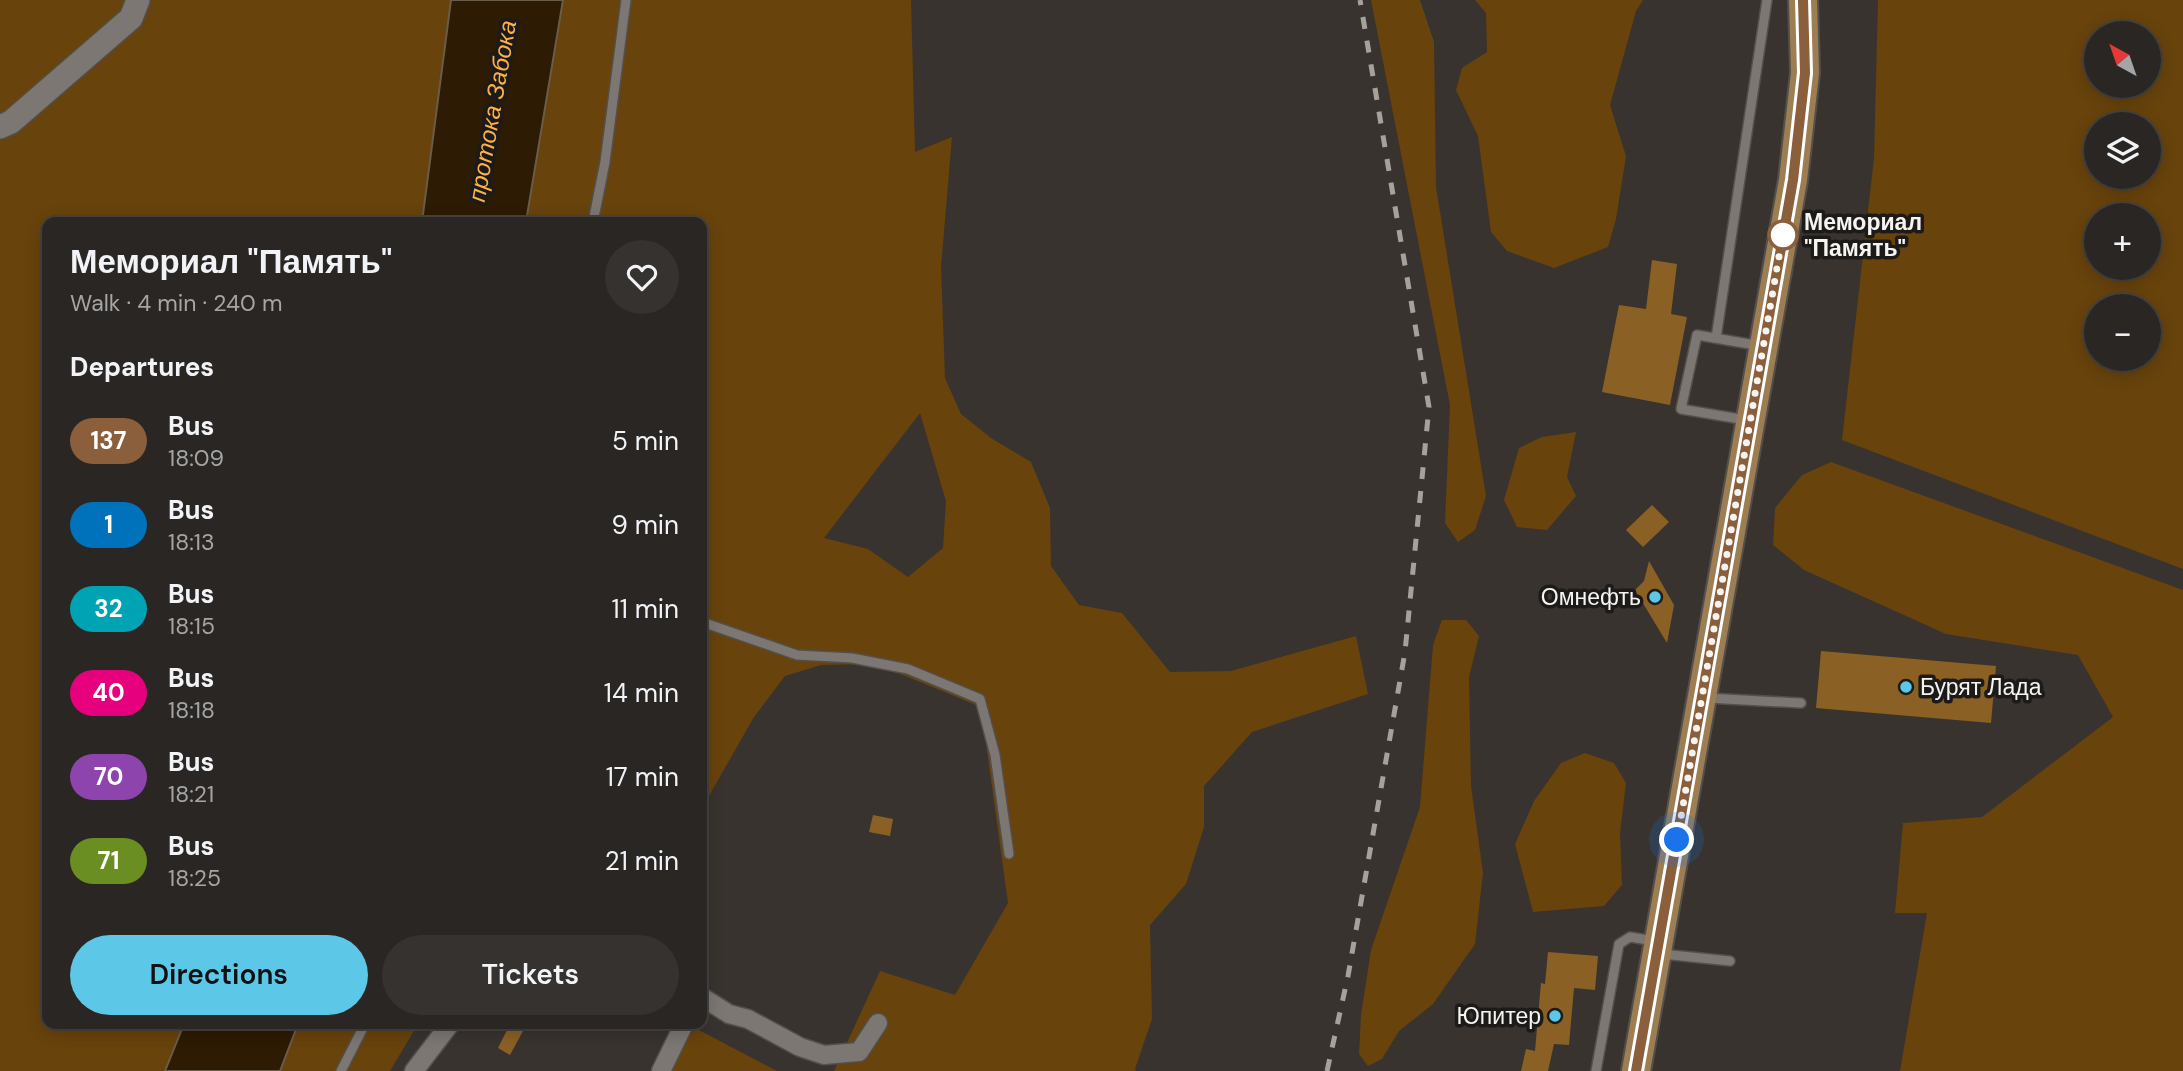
<!DOCTYPE html>
<html lang="en">
<head>
<meta charset="utf-8">
<style>
  :root { --surface:#2a2623; --page:#363230; --text:#f1f3f6; --muted:#a5a5a6; --line:#464341; --accent:#5dc7e8 }
  body { margin:0; font-family:"DM Sans",sans-serif; background:var(--page); color:var(--text); height:100vh; display:flex; flex-direction:column; font-size:26px; white-space:nowrap }
  * { box-sizing:border-box; margin:0 }
  p { font-size:23px; color:var(--muted) }
  .icon { flex:none; width:38px; height:38px; fill:none; stroke:currentColor; stroke-width:2; stroke-linecap:round; stroke-linejoin:round }
  .map { position:relative; flex:1; overflow:hidden }
  .sheet { position:absolute; left:42px; top:217px; width:665px; height:812px; display:flex; flex-direction:column; background:var(--surface); border-radius:14px; box-shadow:0 4px 18px #0003,0 0 0 2px var(--line) }
  .sheet>* { flex:none }
  .badge { padding:0 14px; border-radius:23px; font-size:24px; line-height:46px }
  .needle { width:46px; rotate:320deg }
  .buttons { position:absolute; left:2084px; top:21px; display:grid; gap:14px }
  .buttons a { display:grid; place-items:center; width:77px; height:77px; border-radius:50%; background:var(--surface); box-shadow:0 4px 18px #0003,0 0 0 2px var(--line); font-size:35px }
  .you { position:absolute; width:35px; height:35px; margin:-18px; border:5px solid #fff; border-radius:50%; background:#1a73e8; box-shadow:0 0 0 10px #1a73e833 }
  .map>.badge { position:absolute; translate:-50% -50%; box-shadow:0 0 0 4px #fff }
  h2 { padding:0 28px; font-size:26px; line-height:63px }
  .round { display:grid; place-items:center; flex:none; width:74px; height:74px; border-radius:37px; background:var(--page) }
  .summary { display:flex; align-items:center; justify-content:space-between; height:119px; padding:0 28px }
  h1 { font-size:33px; font-weight:600; line-height:52px }
  .primary-button { display:flex; gap:14px; margin-top:auto; padding:14px 28px }
  .primary-button a { flex:1; height:80px; border-radius:42px; background:var(--accent); color:#111; font-size:28px; font-weight:600; line-height:80px; text-align:center }
  .primary-button a+a { background:var(--page); color:var(--text) }
  ul { padding:0; list-style:none }
  li { display:flex; align-items:center; gap:21px; height:84px; padding:0 28px }
  li div { flex:1 }
  li b { display:block; font-size:26px }
  li em { font-style:normal }
  li .badge { min-width:77px; font-weight:700; text-align:center }
  .map>svg:first-child { display:block }
  .green { fill:#68430c; fill-rule:evenodd }
  .water { fill:#2d1b03; stroke:#695c4a; stroke-width:2 }
  .building { fill:#8b6024 }
  .lines { fill:none; stroke-linecap:round; stroke-linejoin:round }
  .service-casing { stroke:#534f4b; stroke-width:12 }
  .minor-casing { stroke:#534f4b; stroke-width:21 }
  .tertiary-casing { stroke:#534f4b; stroke-width:26 }
  .primary-casing { stroke:#534f4b; stroke-width:32 }
  .service { stroke:#7c7772; stroke-width:9 }
  .minor { stroke:#7c7772; stroke-width:18 }
  .tertiary { stroke:#7c7772; stroke-width:23 }
  .primary { stroke:#9d7d52; stroke-width:28 }
  .rail { stroke:#a5a29e; stroke-width:5; stroke-dasharray:12 12; stroke-linecap:butt }
  .line-casing { stroke:#fff; stroke-width:16 }
  .line { stroke:#8b5e3c; stroke-width:10 }
  .walk { stroke:#f6f4f0; stroke-width:7; stroke-dasharray:0 12.6 }
  .stop-dot { fill:#fff; stroke:#8b5e3c; stroke-width:3.5 }
  .poi-dot { fill:#5dc7e8; stroke:#1d1b19; stroke-width:2.5 }
  .labels { text-anchor:middle; dominant-baseline:central; stroke-width:7; stroke-linejoin:round; paint-order:stroke }
  .stop-label { font-size:23px; font-weight:bold; fill:#f6f4f0; stroke:#1d1b19; text-anchor:start }
  .poi-label { font-size:23px; fill:#f6f4f0; stroke:#1d1b19; text-anchor:end }
  .water-label { font-size:24px; font-style:italic; fill:#fdb147; stroke:#1d1b19 }
</style>
</head>
<body>
<div class="map">
<svg width="2183" height="1071" viewBox="0 0 2183 1071">
  <rect width="100%" height="100%" fill="#38332f"/>
  <g class="green">
    <polygon points="0,0 451,0 422,222 47,222 47,1024 184,1024 165,1071 0,1071"/>
    <path d="M563,0H911L915,152L952,137L941,267L945,378L961,414L991,438L1031,462L1050,508L1051,566L1079,605L1122,613L1170,672L1231,671L1356,636L1368,694L1252,732L1204,786V827L1186,884L1150,925L1152,1019L1135,1069L1136,1071H834L880,971L955,995L1008,903L981,707L876,664L821,665L785,676L754,717L702,808V222H526ZM920,413L946,501L943,548L908,577L868,549L824,538Z"/>
    <polygon points="1371,0 1420,0 1434,42 1436,187 1486,496 1475,530 1458,542 1445,523 1450,405"/>
    <polygon points="1475,0 1643,0 1636,11 1610,105 1626,156 1616,219 1608,247 1554,268 1507,251 1491,232 1478,136 1456,90 1462,68 1487,52 1486,13"/>
    <path d="M1878,0H2183V569L1842,440L1874,158ZM2096,33H2149V86H2096ZM2096,124H2149V177H2096ZM2096,215H2149V268H2096ZM2096,306H2149V359H2096Z"/>
    <polygon points="1576,432 1567,477 1576,496 1547,530 1517,527 1504,500 1519,448 1542,437"/>
    <polygon points="1831,462 2183,590 2183,1071 1900,1071 1927,913 1895,913 1903,823 1982,817 2113,717 2078,655 1946,634 1804,570 1773,545 1775,508 1802,475"/>
    <polygon points="1442,620 1466,620 1479,636 1469,677 1471,786 1483,873 1475,944 1433,1004 1399,1031 1382,1059 1368,1066 1359,1054 1361,1015 1371,950 1420,807 1433,645"/>
    <polygon points="1585,753 1614,763 1626,783 1620,833 1622,885 1604,906 1533,912 1515,844 1534,801 1561,763"/>
    <polygon points="298,1024 418,1024 390,1071 280,1071"/>
    <polygon points="695,1028 777,1071 665,1071"/>
  </g>
  <g class="water">
    <polygon points="451,0 563,0 526,222 422,222"/>
    <polygon points="184,1024 298,1024 280,1071 165,1071"/>
  </g>
  <g class="building">
    <polygon points="1652,260 1677,264 1671,314 1687,317 1670,405 1602,392 1619,305 1646,309"/>
    <polygon points="1652,505 1669,522 1643,547 1626,530"/>
    <polygon points="1649,561 1674,605 1667,643 1635,590 1644,581"/>
    <polygon points="1821,651 1996,666 1991,723 1816,708"/>
    <polygon points="873,815 893,819 890,836 869,832"/>
    <polygon points="1548,952 1598,956 1595,990 1574,988 1569,1045 1554,1044 1548,1071 1521,1071 1526,1049 1535,1051 1541,983 1545,984"/>
    <polygon points="510,1024 523,1031 510,1055 498,1048"/>
  </g>
  <g class="lines">
    <g class="service-casing">
      <g id="service">
        <polyline points="593,222 605,162 626,0"/>
        <polyline points="1716,338 1767,0"/>
        <polyline points="1746,420 1681,409 1697,335 1761,346"/>
        <polyline points="702,622 797,655 852,658 908,669 980,699 995,755 1009,854"/>
        <polyline points="1707,698 1801,703"/>
        <polyline points="1662,954 1730,961"/>
        <polyline points="341,1071 365,1024"/>
        <polyline points="1596,1071 1619,944 1630,937 1654,941"/>
      </g>
    </g>
    <g class="minor-casing">
      <g id="minor">
        <polyline points="702,997 729,1014 748,1019 800,1047 824,1055 859,1052 878,1023"/>
        <polyline points="414,1071 450,1024"/>
        <polyline points="661,1071 684,1024"/>
      </g>
    </g>
    <g class="tertiary-casing">
      <polyline id="tertiary" points="0,127 11,122 131,18 138,0"/>
    </g>
    <g class="primary-casing">
      <polyline id="primary" points="1636,1071 1793,180 1805,73 1803,0"/>
    </g>
    <use href="#service" class="service"/>
    <use href="#minor" class="minor"/>
    <use href="#tertiary" class="tertiary"/>
    <use href="#primary" class="primary"/>
    <polyline class="rail" points="1327,1071 1348,976 1405,652 1429,407 1360,0"/>
  </g>
  <g class="lines">
    <g class="line-casing">
      <polyline id="line" points="1636,1071 1793,180 1805,73 1803,0"/>
    </g>
    <use href="#line" class="line"/>
    <polyline class="walk" points="1677,840 1784,228 1783,235"/>
  </g>
  <circle class="stop-dot" cx="1783" cy="235" r="14"/>
  <g class="poi-dot">
    <circle cx="1655" cy="597" r="7"/>
    <circle cx="1906" cy="687" r="7"/>
    <circle cx="1555" cy="1016" r="7"/>
  </g>
  <g class="labels">
    <g class="stop-label">
      <text x="1804" y="222">Мемориал<tspan x="1804" dy="26">"Память"</tspan></text>
    </g>
    <g class="poi-label">
      <text x="1641" y="597">Омнефть</text>
      <text x="1920" y="687" text-anchor="start">Бурят Лада</text>
      <text x="1541" y="1016">Юпитер</text>
    </g>
    <g class="water-label">
      <text transform="translate(492 111) rotate(-80)">протока Забока</text>
    </g>
  </g>
</svg>
<div class="buttons">
<a><svg class="needle" viewBox="-14 -14 28 28"><path d="M0-13l5 13h-10z" fill="#e53935"/><path d="M0 13l5-13h-10z" fill="#a5a5a6"/></svg></a>
<a><svg class="icon" aria-label="layers" viewBox="0 0 24 24"><path d="M12 4l9 5-9 5-9-5zM3 14l9 5 9-5"/></svg></a>
<a>+</a>
<a>−</a>
</div>
<div class="you" style="left:1677px;top:840px"></div>
<section class="sheet">
<div class="summary"><div><h1>Мемориал &quot;Память&quot;</h1><p>Walk · 4 min · 240 m</p></div><a class="round"><svg class="icon" aria-label="heart" viewBox="0 0 24 24"><path d="M12 20l-8-8c-3-5 5-10 8-4 3-6 11-1 8 4z"/></svg></a></div>
<h2>Departures</h2>
<ul>
<li><span class="badge" style="background:#8b5e3c;color:#fff">137</span><div><b>Bus</b><p>18:09</p></div><em>5 min</em></li>
<li><span class="badge" style="background:#0072bc;color:#fff">1</span><div><b>Bus</b><p>18:13</p></div><em>9 min</em></li>
<li><span class="badge" style="background:#00a3b4;color:#fff">32</span><div><b>Bus</b><p>18:15</p></div><em>11 min</em></li>
<li><span class="badge" style="background:#e6007e;color:#fff">40</span><div><b>Bus</b><p>18:18</p></div><em>14 min</em></li>
<li><span class="badge" style="background:#8e44ad;color:#fff">70</span><div><b>Bus</b><p>18:21</p></div><em>17 min</em></li>
<li><span class="badge" style="background:#6b8e23;color:#fff">71</span><div><b>Bus</b><p>18:25</p></div><em>21 min</em></li>
</ul>
<div class="primary-button"><a>Directions</a><a>Tickets</a></div>
</section>
</div>
</body>
</html>
